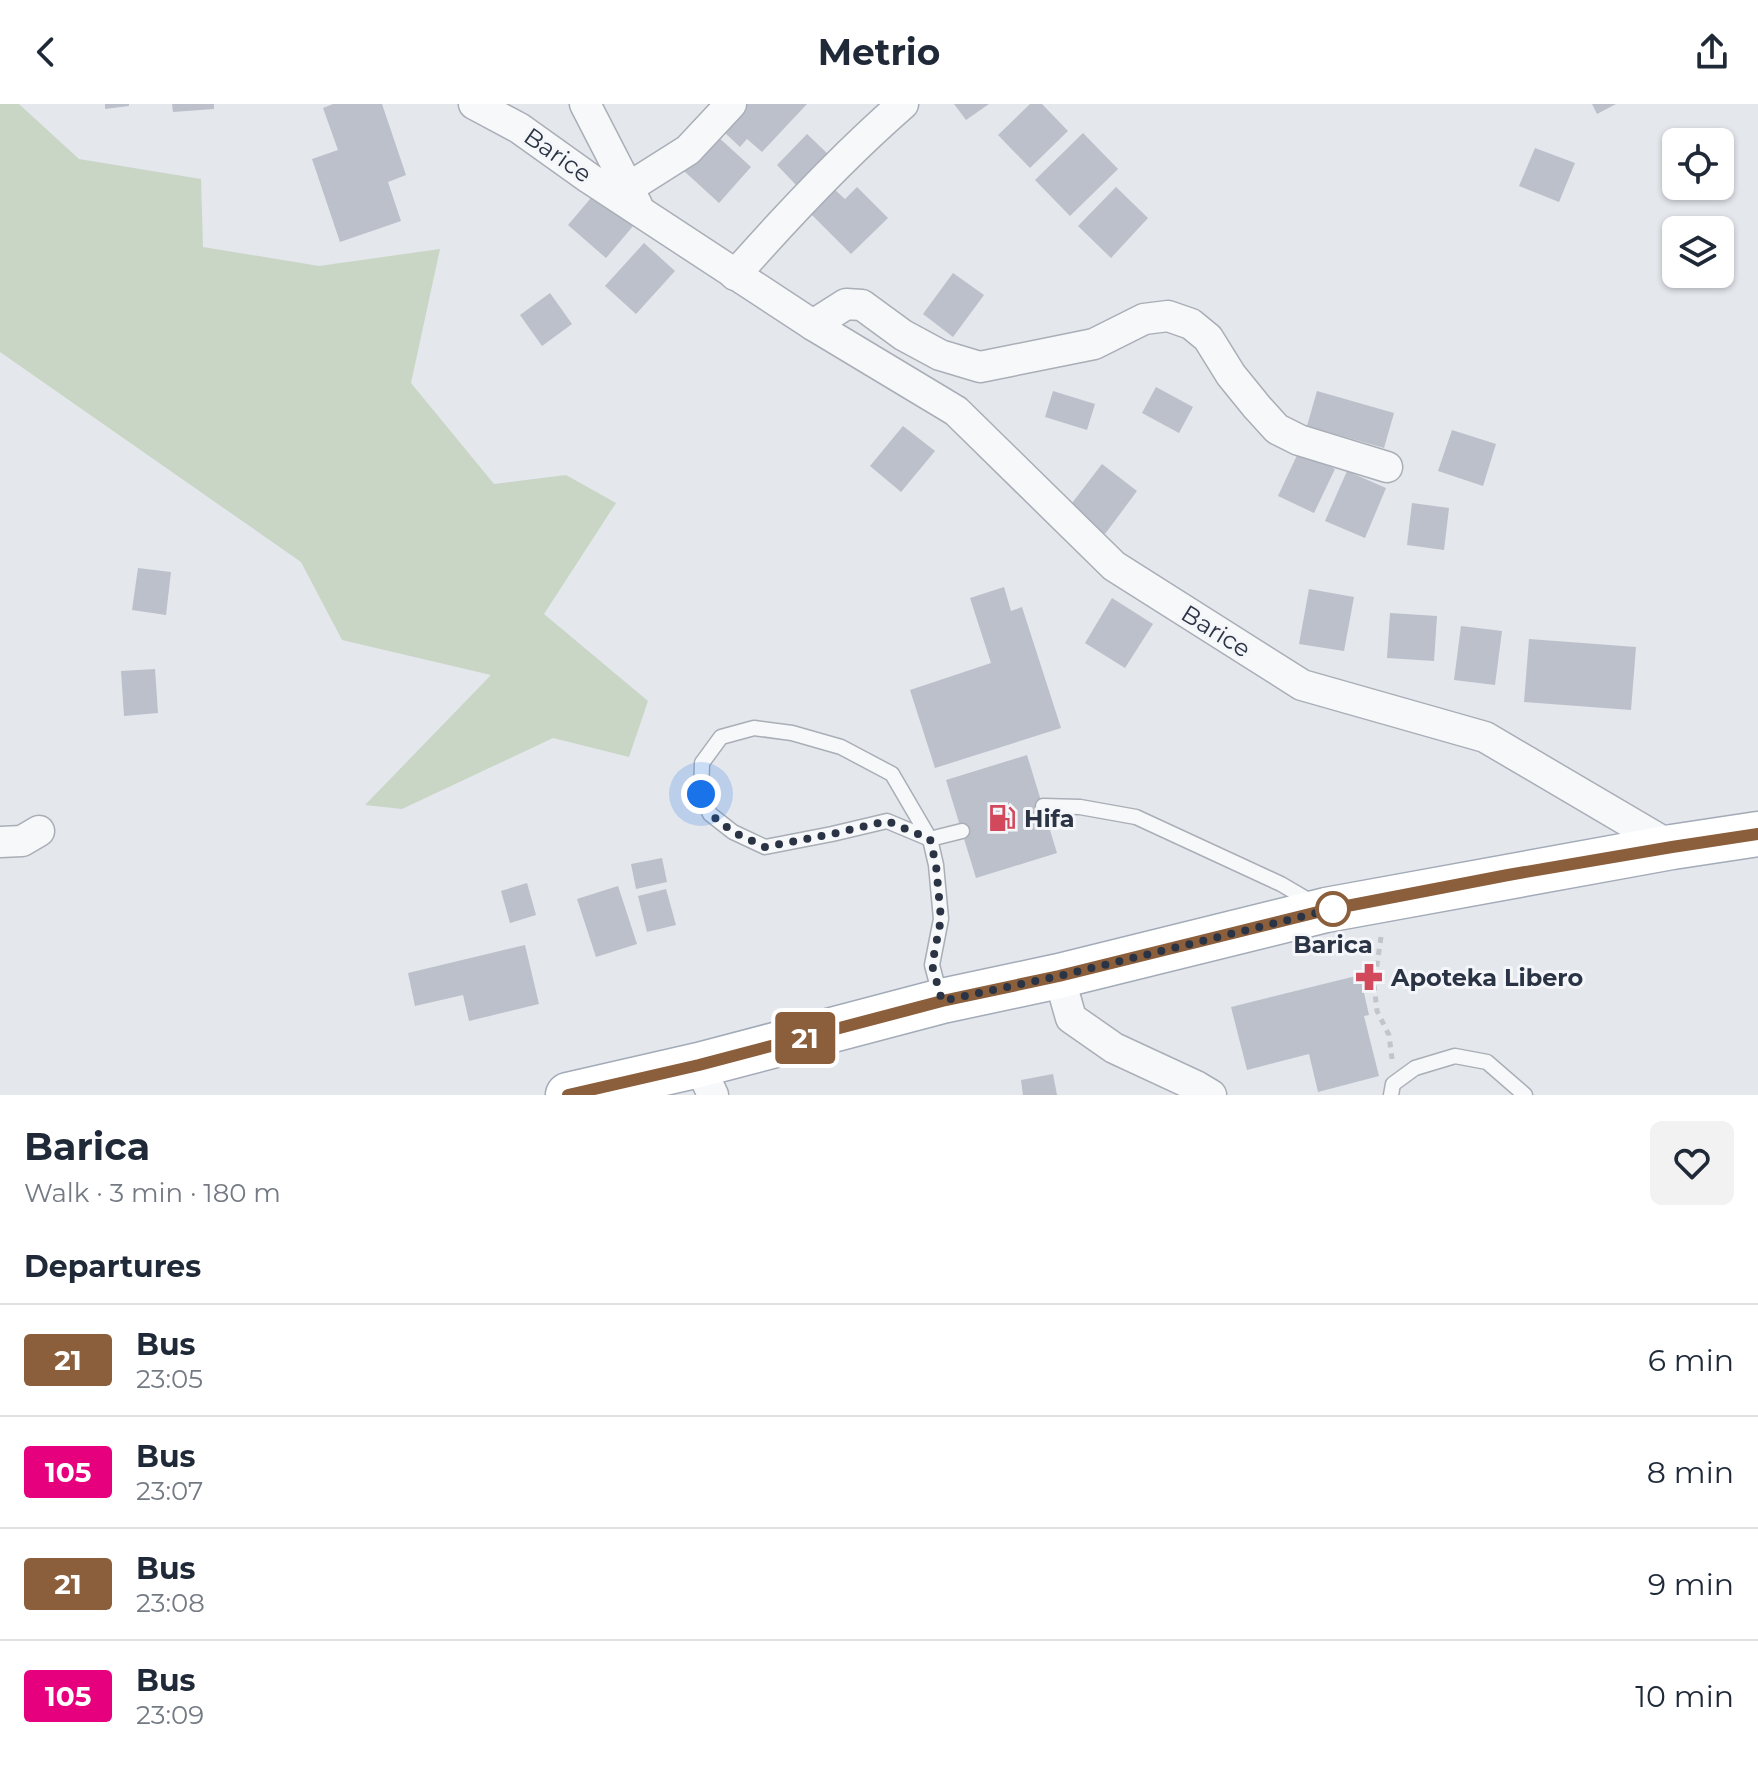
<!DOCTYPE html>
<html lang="en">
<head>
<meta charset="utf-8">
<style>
  :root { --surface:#fff; --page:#f2f2f3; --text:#1f2937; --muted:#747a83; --line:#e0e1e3 }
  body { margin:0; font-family:Montserrat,sans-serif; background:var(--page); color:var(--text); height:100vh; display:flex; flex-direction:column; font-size:30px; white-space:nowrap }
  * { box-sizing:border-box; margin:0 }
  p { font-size:26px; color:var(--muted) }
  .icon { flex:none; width:44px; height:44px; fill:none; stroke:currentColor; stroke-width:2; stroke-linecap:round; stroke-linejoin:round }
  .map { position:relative; height:991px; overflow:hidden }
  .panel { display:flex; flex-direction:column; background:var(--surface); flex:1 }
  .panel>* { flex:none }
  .badge { padding:0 16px; border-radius:6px; font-size:28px; line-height:52px }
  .buttons { position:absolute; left:1662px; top:24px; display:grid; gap:16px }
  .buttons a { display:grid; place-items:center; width:72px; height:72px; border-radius:12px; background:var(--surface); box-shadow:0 2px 6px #0004; font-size:40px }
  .you { position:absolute; width:40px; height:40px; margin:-20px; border:6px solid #fff; border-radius:50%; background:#1a73e8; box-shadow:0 0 0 12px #1a73e833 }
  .map>.badge { position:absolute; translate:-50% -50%; box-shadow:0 0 0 4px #fff }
  h2 { padding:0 24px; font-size:30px; line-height:72px }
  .round { display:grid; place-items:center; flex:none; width:84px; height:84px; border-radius:12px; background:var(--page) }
  .overview { display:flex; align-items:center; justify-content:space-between; height:136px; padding:0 24px }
  h1 { font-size:38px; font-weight:700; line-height:60px }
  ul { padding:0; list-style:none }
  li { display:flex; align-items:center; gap:24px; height:112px; padding:0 24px; border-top:2px solid var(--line) }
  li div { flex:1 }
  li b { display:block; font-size:30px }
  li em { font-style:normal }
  li .badge { min-width:88px; font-weight:700; text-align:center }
  header { display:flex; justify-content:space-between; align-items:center; height:104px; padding:0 24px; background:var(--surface); font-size:36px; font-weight:700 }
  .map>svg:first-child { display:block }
  .green { fill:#c9d6c5 }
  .building { fill:#bbc0ca }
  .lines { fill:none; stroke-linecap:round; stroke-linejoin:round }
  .lane-casing { stroke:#a9aeb7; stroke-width:17 }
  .street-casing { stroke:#a9aeb7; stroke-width:33 }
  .primary-casing { stroke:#a3abb8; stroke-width:47 }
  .path { stroke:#c2c5cb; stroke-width:5; stroke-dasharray:6 6; stroke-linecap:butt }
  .lane { stroke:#f7f8fa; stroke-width:14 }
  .street { stroke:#f7f8fa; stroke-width:30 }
  .primary { stroke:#fff; stroke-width:44 }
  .line-casing { stroke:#fff; stroke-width:18 }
  .line { stroke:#8b5e3c; stroke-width:12 }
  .walk { stroke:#2b3445; stroke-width:8; stroke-dasharray:0 14.4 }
  .stop-dot { fill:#fff; stroke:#8b5e3c; stroke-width:4 }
  .labels { text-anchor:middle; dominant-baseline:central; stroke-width:6; stroke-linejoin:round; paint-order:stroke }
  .street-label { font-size:24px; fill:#2b3445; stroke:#f4f6f9 }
  .poi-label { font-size:24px; font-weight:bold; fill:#2b3445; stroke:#f4f6f9; text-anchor:start }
  .stop-label { font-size:24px; font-weight:bold; fill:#2b3445; stroke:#f4f6f9 }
</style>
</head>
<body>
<header><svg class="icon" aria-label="back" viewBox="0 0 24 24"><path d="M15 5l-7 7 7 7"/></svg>Metrio<svg class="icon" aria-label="share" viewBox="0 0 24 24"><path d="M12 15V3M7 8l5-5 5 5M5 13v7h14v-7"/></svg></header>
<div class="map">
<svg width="1758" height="991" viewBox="0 0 1758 991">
  <rect width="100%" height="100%" fill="#e4e7ec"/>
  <polygon class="green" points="0,0 19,0 79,55 201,75 203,143 319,162 440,145 411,279 494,380 566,371 616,399 544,510 648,597 629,653 553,634 402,705 365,701 491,571 342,536 301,458 0,248"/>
  <g class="building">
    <polygon points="105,0 129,0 129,2 105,5"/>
    <polygon points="172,0 214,0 214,5 173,8"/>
    <polygon points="333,0 382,0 406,71 388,78 401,117 340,138 312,55 338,46 323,4"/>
    <polygon points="747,0 807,0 762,48 747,35 740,43 723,27"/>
    <polygon points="954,0 989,0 966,16"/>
    <polygon points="1030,0 1042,0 1068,27 1030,64 998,31"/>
    <polygon points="1592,0 1616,0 1597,10"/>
    <polygon points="1083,29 1118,65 1070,112 1035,76"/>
    <polygon points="807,30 829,51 797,82 777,61"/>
    <polygon points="716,31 751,63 719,99 684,67"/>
    <polygon points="1535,44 1575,59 1559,98 1519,82"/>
    <polygon points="857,83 888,114 851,150 811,110 835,86 845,95"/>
    <polygon points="1116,83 1148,114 1111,154 1078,122"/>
    <polygon points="596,88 634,121 606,154 568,121"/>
    <polygon points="644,139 675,167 636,210 605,182"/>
    <polygon points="953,169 984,191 953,233 923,210"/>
    <polygon points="550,189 572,220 542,242 520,211"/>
    <polygon points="1156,283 1193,303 1179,329 1142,309"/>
    <polygon points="1053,287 1095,300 1087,326 1045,313"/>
    <polygon points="1317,287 1394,309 1384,344 1307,322"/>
    <polygon points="903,322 935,347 901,388 870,362"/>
    <polygon points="1452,326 1496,340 1483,382 1438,367"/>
    <polygon points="1299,347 1335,365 1314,409 1278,392"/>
    <polygon points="1102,360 1137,387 1105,430 1069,403"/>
    <polygon points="1347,367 1386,384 1365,434 1325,417"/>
    <polygon points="1412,399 1449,404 1444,446 1407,441"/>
    <polygon points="138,464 171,468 166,511 132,506"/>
    <polygon points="1004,483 1011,507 1022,503 1061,624 935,664 910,586 991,559 970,494"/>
    <polygon points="1309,485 1354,493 1344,547 1299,540"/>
    <polygon points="1112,494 1153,520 1125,564 1085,539"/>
    <polygon points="1390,509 1437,512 1434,557 1387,554"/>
    <polygon points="1461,522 1502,527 1495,581 1454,576"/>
    <polygon points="1529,535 1636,543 1631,606 1524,598"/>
    <polygon points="155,565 158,609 124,612 121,567"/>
    <polygon points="1027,651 1057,749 976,774 946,676"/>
    <polygon points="662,754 667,778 636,785 631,760"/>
    <polygon points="527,779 536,811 510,819 501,787"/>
    <polygon points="618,782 637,840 596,853 577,795"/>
    <polygon points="666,785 676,821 647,828 638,792"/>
    <polygon points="525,841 539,900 469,917 463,891 415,902 408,869"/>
    <polygon points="1360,871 1369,911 1364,912 1379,972 1318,988 1309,950 1247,966 1231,903"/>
    <polygon points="1053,970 1057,991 1023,991 1021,976"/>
  </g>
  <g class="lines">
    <g class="lane-casing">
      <g id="lane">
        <polygon points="754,624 792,629 841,643 892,670 930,735 887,717 832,730 765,743 733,728 710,710 701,690 702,659 721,633"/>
        <polyline points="1043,702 1080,703 1136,713 1281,780 1315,800"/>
        <polyline points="941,895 932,861 941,815 936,761 930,735 962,727"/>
        <polyline points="1391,991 1393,980 1415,964 1455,952 1487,958 1525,991"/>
      </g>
    </g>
    <g class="street-casing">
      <g id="street">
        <polyline points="474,0 519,24 589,74 813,221 956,307 1114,462 1302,581 1485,633 1672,743"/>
        <polyline points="585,0 637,101"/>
        <polyline points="628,84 688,46 731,0"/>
        <path d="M735,171C788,111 842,53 903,0"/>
        <polyline points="813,221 846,200 862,201 903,231 940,251 980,263 1094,240 1144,215 1168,212 1191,220 1208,234 1231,271 1257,303 1277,325 1299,336 1387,363"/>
        <polyline points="0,738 22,737 39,727"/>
        <polyline points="1059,872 1071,914 1114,944 1196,982 1211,991"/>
        <polyline points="699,961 713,991"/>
      </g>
    </g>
    <g class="primary-casing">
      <polyline id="primary" points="568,991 699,961 942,897 1059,872 1326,806 1672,743 1758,730"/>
    </g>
    <polyline class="path" points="1381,833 1374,881 1377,907 1389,931 1392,955"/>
    <use href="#lane" class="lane"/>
    <use href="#street" class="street"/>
    <use href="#primary" class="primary"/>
  </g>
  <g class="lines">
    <g class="line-casing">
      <polyline id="line" points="568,991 699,961 942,897 1059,872 1326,806 1508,771 1672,743 1758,730"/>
    </g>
    <use href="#line" class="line"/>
    <polyline class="walk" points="701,690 710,710 733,728 765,743 832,730 887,717 930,735 936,761 941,815 932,861 942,897 1059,872 1333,805"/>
  </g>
  <defs>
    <g id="fuel-bare" transform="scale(2.16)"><path d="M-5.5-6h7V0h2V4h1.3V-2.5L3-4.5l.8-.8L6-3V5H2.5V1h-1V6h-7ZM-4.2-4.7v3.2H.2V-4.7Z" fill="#d1495b" stroke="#f4f6f9" stroke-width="2.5" paint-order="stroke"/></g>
    <g id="pharmacy-bare" transform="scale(2.16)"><path d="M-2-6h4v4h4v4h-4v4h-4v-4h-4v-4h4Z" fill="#d1495b" stroke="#f4f6f9" stroke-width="2.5" paint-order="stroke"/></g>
  </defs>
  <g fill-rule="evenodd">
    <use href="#fuel-bare" x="1002" y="714"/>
    <use href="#pharmacy-bare" x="1369" y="873"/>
  </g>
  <circle class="stop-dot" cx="1333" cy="805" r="16"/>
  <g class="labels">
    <g class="street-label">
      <text transform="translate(558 51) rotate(35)">Barice</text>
      <text transform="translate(1216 527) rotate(32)">Barice</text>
    </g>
    <g class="poi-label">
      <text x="1024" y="714">Hifa</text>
      <text x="1391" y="873">Apoteka Libero</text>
    </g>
    <g class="stop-label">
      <text x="1333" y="840">Barica</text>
    </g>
  </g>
</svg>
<div class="buttons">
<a><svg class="icon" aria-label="locate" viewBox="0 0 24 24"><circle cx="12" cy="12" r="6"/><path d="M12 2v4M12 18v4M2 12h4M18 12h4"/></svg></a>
<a><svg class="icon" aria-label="layers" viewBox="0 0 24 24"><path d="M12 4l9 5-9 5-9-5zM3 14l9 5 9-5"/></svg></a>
</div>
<div class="you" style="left:701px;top:690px"></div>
<b class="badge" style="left:805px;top:934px;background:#8b5e3c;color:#fff">21</b>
</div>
<section class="panel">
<div class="overview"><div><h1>Barica</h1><p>Walk · 3 min · 180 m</p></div><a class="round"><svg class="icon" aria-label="heart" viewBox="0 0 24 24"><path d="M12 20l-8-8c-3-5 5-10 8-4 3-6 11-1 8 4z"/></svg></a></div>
<h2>Departures</h2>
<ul>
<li><span class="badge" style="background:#8b5e3c;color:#fff">21</span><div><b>Bus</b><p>23:05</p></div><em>6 min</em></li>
<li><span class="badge" style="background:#e6007e;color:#fff">105</span><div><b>Bus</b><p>23:07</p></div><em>8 min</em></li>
<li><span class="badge" style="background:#8b5e3c;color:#fff">21</span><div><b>Bus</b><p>23:08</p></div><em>9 min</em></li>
<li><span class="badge" style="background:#e6007e;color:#fff">105</span><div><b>Bus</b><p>23:09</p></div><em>10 min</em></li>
</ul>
</section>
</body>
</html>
